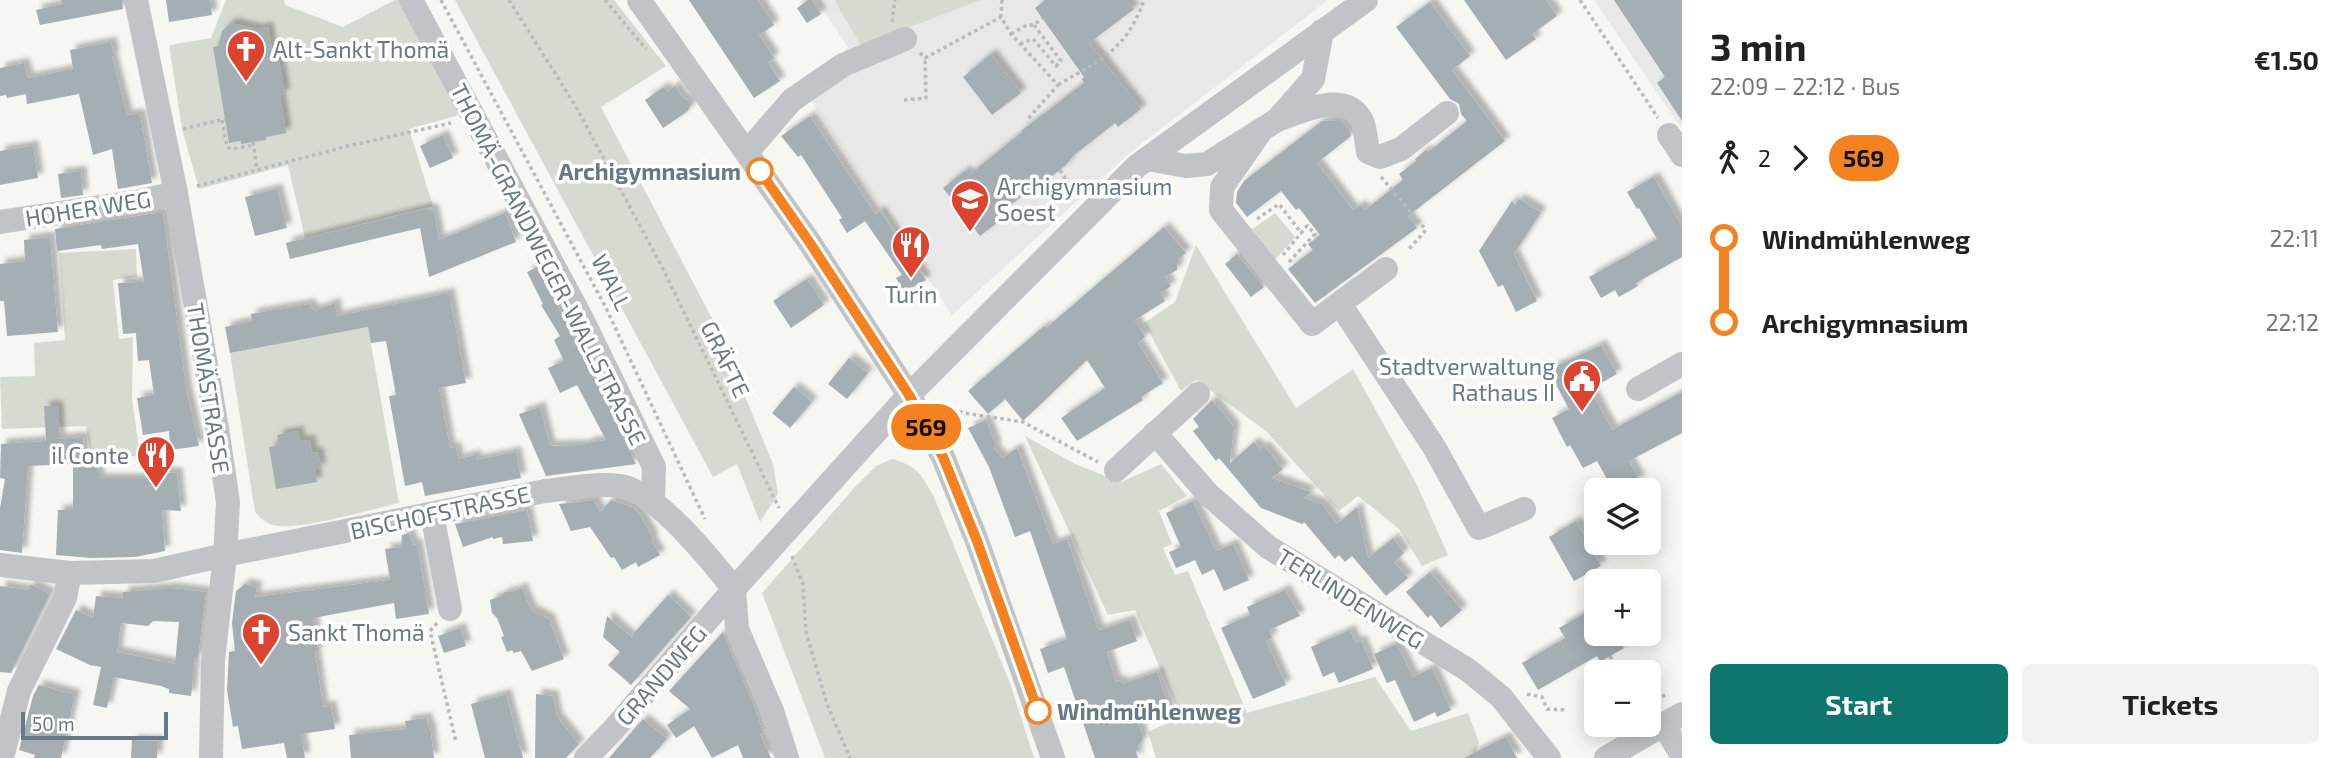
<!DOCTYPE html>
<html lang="en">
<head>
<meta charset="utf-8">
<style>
  :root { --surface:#fff; --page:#f2f2f2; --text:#222; --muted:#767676; --accent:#0f766e }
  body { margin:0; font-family:"Exo 2",sans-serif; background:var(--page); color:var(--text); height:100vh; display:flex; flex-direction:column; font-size:26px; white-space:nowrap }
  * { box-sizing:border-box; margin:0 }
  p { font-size:23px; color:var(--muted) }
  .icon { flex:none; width:38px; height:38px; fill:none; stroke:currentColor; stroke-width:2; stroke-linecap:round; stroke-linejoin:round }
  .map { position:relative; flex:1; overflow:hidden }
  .drawer { display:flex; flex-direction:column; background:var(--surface); width:665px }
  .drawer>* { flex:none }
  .badge { padding:0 14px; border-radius:23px; font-size:24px; line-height:46px }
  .fabs { position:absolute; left:1584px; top:478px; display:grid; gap:14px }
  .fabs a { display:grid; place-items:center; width:77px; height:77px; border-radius:10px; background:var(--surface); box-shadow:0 4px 18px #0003; font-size:35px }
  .scale { position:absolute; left:21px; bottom:18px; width:147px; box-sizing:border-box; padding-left:7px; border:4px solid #677983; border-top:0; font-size:19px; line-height:24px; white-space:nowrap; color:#677983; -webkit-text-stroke:5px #fff; paint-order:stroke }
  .map>.badge { position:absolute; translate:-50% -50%; box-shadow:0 0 0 4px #fff }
  .legs { display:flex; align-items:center; gap:10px; height:77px; padding:0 28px; font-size:23px }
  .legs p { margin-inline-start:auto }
  .overview { display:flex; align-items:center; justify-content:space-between; height:119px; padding:0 28px }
  h1 { font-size:38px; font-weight:700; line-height:52px }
  .primary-button { display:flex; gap:14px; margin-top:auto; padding:14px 28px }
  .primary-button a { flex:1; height:80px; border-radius:10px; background:var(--accent); color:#fff; font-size:28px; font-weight:700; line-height:80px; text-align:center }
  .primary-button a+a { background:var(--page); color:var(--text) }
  ul { padding:0 28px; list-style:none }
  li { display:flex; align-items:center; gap:24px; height:84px; font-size:26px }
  li i { display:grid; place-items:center; width:10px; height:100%; margin:0 9px; background:currentColor }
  li i::after { content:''; width:18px; height:18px; margin:-9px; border:5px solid; border-radius:50%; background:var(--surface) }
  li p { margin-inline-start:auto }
  li:first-child i { background:linear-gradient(#0000 50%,currentColor 0) }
  li:last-child i { background:linear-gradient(currentColor 50%,#0000 0) }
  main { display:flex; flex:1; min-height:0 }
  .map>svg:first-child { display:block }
  .built { fill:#e7e8e7 }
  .green { fill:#d6dbd2 }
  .building { fill:#a5aeb3; fill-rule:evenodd; filter:url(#shadow) }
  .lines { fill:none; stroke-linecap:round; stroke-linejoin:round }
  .path { stroke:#b8bbbd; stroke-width:3.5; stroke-dasharray:3.5 3.5; stroke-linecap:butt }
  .minor { stroke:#c0c4c7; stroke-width:24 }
  .line-1-casing { stroke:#fff; stroke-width:16 }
  .line-1 { stroke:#f58220; stroke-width:10 }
  .stop-1-dot { fill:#fff; stroke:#f58220; stroke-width:3.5 }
  .labels { text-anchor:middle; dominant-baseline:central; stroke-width:7; stroke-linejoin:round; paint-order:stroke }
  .poi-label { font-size:23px; fill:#677983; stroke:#fff; text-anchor:start }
  .stop-label { font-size:23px; font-weight:bold; fill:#677983; stroke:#fff; text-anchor:end }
  .street-label { font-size:23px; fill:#677983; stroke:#fff }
</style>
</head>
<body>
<main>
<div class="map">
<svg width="1682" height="758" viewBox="0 0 1682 758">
  <defs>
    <filter id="shadow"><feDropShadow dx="5.5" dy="-5.5" stdDeviation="2" flood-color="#0004"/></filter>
  </defs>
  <rect width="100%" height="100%" fill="#f6f6f3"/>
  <g class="built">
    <polygon points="817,0 1328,0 1132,151 952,315 807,95 848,47"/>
    <polygon points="1594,0 1682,0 1682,129"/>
  </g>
  <g class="green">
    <polygon points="226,0 284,0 285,5 343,27 395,0 403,0 466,113 409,129 433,206 305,238 288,165 199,189 182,129 169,45 211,38"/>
    <polygon points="455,0 614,0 666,66 601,107 715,324 773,464 778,494 760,522 737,464 713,477"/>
    <polygon points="837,0 980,0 861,46 835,1"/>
    <polygon points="1275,213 1295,237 1275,260 1251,230"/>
    <polygon points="1196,245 1296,408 1353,369 1416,483 1448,555 1422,566 1399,529 1358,496 1339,511 1266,431 1196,380 1181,391 1144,323 1175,302"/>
    <polygon points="136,249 137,277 113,280 119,339 133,337 132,398 140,457 90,451 86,426 2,429 0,377 35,376 34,343 65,340 59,253"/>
    <path d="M368,327L399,503C370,510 304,529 279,526C268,525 262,520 255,512L230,353Z"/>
    <polygon points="1025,436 1075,464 1121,482 1161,464 1187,496 1159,511 1172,544 1163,548 1175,575 1188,571 1247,713 1375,677 1411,731 1468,713 1479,742 1474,758 1156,758 1148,732 1181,717 1135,610 1108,615"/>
    <path d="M892,459C918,466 921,474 934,497L1010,683L1034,758H825L762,593L856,486L876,466Z"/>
  </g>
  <g class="building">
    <polygon points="61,0 122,0 123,9 40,25 36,10 62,4"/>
    <polygon points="166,0 210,0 212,15 169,22"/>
    <polygon points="689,0 758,0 774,25 759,35 774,58 768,62 780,81 754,98"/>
    <polygon points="808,0 812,0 821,14 807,23 797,8"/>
    <polygon points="1045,0 1126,0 1134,9 1089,43 1141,109 1118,127 1115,123 1073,156 1066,165 1052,176 1042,180 999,214 1003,218 980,236 943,188 965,171 969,175 1022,132 1021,131 1084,83 1082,79 1084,77 1035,8"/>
    <polygon points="1464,0 1546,0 1557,16 1532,34 1536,39 1506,60"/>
    <polygon points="1614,0 1682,0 1682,121 1657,83 1665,77"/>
    <polygon points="1430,2 1470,56 1452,70 1505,141 1408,216 1417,228 1315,303 1288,269 1313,250 1308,244 1320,235 1299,208 1296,210 1281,191 1247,217 1236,203 1237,192 1244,181 1322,121 1340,120 1349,129 1351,136 1317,163 1353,210 1360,205 1365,210 1403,180 1399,174 1416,161 1415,159 1426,150 1428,152 1467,121 1461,114 1459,104 1450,99 1396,27"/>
    <polygon points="231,23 256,29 268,27 273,56 278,55 285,94 280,95 286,133 266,137 266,140 241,144 241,141 229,143 213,47 218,46 222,31"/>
    <polygon points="111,42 114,56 112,57 127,115 140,114 152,183 118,189 112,149 93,155 79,94 27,104 26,94 7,98 6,95 0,96 0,68 24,63 28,78 73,69 70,50"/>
    <polygon points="991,54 1021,93 992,115 963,77"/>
    <polygon points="675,86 683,98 692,102 688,111 663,128 645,100 664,87 667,92"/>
    <polygon points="810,116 875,214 880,211 926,280 904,292 896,278 902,275 865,221 847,233 839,220 842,218 801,155 798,157 781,136"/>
    <polygon points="443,135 453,158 430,168 420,146"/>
    <polygon points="33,146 38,178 0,185 0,151"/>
    <polygon points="81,171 83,195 61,198 58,174"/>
    <polygon points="1654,177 1682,227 1682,257 1636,283 1638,286 1619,297 1615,290 1601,298 1589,277 1657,239 1639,208 1637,209 1627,192"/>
    <polygon points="277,189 287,228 255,236 245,197"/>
    <polygon points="1519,199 1541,212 1514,254 1537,301 1516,312 1503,285 1498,287 1479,251 1512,201 1515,205"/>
    <polygon points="427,208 434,211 439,240 505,213 516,242 429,277 420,228 290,259 286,243"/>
    <polygon points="156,213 163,213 186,388 199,446 170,450 169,431 143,435 137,398 154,395 149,360 138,361 136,333 123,334 118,283 144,282 138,244 102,249 101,245 57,251 55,229"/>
    <polygon points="1164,227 1186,253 1178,259 1177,270 1165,277 1171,286 1161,293 1165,301 1135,320 1145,337 1138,343 1163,383 1141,397 1143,400 1077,441 1061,418 1105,388 1087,360 1023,421 1005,399 988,414 968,391 1044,326 1046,328"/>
    <polygon points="50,237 58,332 7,336 4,301 0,301 0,264 25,261 24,240"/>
    <polygon points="1237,254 1264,287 1251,297 1225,264"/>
    <polygon points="537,267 569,326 636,464 546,476 519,414 540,407 550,446 586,445 586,443 606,440 577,385 560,393 548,368 564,361 554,340 560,336 541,305 543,304 527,272"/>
    <polygon points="807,279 824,305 791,328 773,301"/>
    <polygon points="449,293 466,383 439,388 450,448 456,447 458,459 476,455 476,460 516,452 521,478 425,496 422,482 405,486 389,396 396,395 386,341 371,343 368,327 230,353 225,327 252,321 251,314 309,304 314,311 335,303 337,316"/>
    <polygon points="1601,345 1617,374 1590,389 1612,430 1682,392 1682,433 1629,461 1640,480 1621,490 1613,490 1597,461 1583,468 1570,445 1567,447 1552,418 1569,409 1548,370"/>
    <polygon points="849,358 868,373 847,399 828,384"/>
    <polygon points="794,387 812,402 790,428 772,413"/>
    <polygon points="1212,400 1234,427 1230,463 1254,442 1260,449 1264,446 1283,469 1272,478 1311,492 1304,498 1322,504 1337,524 1357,507 1368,558 1393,538 1404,553 1394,562 1408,578 1386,596 1352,556 1345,562 1339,555 1335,559 1304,522 1302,524 1261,508 1219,458 1216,461 1193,431 1199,427 1193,419"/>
    <polygon points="44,406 58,406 60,439 83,437 84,457 98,457 99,479 146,479 146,472 177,473 181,511 162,510 165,551 135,557 91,558 56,555 58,510 73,510 73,464 28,466 22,553 0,550 0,508 5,479 0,478 1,444 46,441"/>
    <polygon points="986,420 996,446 994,448 1002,458 1017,448 1053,544 1067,539 1098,629 1100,630 1130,620 1137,641 1107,652 1116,682 1121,680 1122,684 1157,672 1170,709 1166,711 1168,714 1139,724 1143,739 1138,746 1139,750 1136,751 1138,758 1095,758 1064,667 1048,673 1040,649 1067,639 1030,531 1015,537 989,467 968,428"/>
    <polygon points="298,431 300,441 310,440 312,453 318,452 321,468 315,469 317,482 276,489 269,447 279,445 277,435"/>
    <polygon points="594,500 600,512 611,500 632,507 639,513 653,538 651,540 660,555 638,567 636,562 622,570 614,557 611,558 590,527 571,531 559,504"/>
    <polygon points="1193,501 1216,551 1233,544 1249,580 1224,591 1214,569 1202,575 1195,560 1176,568 1169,552 1181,547 1166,513"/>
    <polygon points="527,510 533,541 503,544 502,537 493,539 493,537 463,547 455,524"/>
    <polygon points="1576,521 1601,566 1574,581 1549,537"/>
    <polygon points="409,533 413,545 417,544 429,614 396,619 394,603 313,618 318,651 315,652 323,707 331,706 335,729 301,734 305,758 287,758 284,743 242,749 238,726 233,727 227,690 229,652 235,651 232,623 236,591 245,584 257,587 255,597 390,580 385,549 401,547 402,535"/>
    <polygon points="1430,572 1462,610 1441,628 1431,615 1428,618 1406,592"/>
    <polygon points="30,584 50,594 11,673 0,672 0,586 28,590"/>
    <path d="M171,588L206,592L198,658L195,657L191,696L169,693V689L161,686L114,677L107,708L93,705L101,667L90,665L56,649L76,610L93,618L96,596L123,598V592ZM153,621L179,622L175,664L117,652L121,623L148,626Z"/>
    <polygon points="522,588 531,610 549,619 564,659 532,671 521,651 514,653 512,650 507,652 501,637 504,636 497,618 492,613 490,600 501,596 505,592 511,592"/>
    <polygon points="1285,590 1300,616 1269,630 1272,638 1266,641 1286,685 1253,699 1221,628 1250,615 1247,607"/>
    <polygon points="668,595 691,617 631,685 608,665 620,652 603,637 607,616 632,638 633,634"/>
    <polygon points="1596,607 1596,634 1615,634 1624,648 1600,662 1597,656 1538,690 1522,663 1565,638 1559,628"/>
    <polygon points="460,628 466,646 444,653 438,636"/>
    <polygon points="1350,630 1356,643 1361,640 1373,669 1339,683 1334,672 1323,677 1311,647"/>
    <polygon points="723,632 758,716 763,733 760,734 771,758 743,758 738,745 712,758 694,726 676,738 667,725 690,709 669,691"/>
    <polygon points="1397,644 1413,677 1432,668 1451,710 1437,717 1435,712 1414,722 1395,680 1387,683 1374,654"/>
    <polygon points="39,685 75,695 61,758 34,758 35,755 19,750 33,696"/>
    <polygon points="506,694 523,758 485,758 471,704"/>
    <polygon points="536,694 553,696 557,717 579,744 566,758 535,758"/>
    <polygon points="427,718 428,727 430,726 434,758 351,758 349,735 406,729 405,721"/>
    <polygon points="643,719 667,739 650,758 609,758"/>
    <polygon points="1506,737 1517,758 1464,758 1493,743"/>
    <polygon points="132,740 158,741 157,758 131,758"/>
  </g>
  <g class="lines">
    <g class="path">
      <polyline points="441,0 606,308 705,519"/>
      <polyline points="509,0 575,105 662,267 779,508"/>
      <polyline points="605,0 646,49"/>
      <polyline points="1002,0 1001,17 1011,34 1058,85 1026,121"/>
      <polyline points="1580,0 1658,118"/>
      <polyline points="892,22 895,0"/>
      <polyline points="1011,34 1027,25 1034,25 1042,18"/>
      <polyline points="1020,44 1033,39 1056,66 1061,61 1034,25"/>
      <polyline points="920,53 925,58 1001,17"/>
      <path d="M1058,85C1101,59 1126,51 1144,0"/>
      <polyline points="904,100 926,98 925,58"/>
      <polyline points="222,120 227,147 231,149 254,145"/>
      <polyline points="183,129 225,119"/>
      <polyline points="253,142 257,170"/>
      <polyline points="1060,170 1077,198"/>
      <polyline points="1381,177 1426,230 1409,249"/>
      <polyline points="197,186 344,147 451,123"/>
      <polyline points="1257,219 1279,204 1302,234"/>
      <polyline points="1283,255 1310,222"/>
      <polyline points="1289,262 1315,234 1307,225"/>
      <polyline points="939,405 964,413 1023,422 1098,462"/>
      <polyline points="792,556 803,584 806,632 827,704 850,758"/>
      <polyline points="437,623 430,631 456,742"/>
      <polyline points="1610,656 1618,672"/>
      <polyline points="1527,694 1542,697 1547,709 1567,710"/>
      <polyline points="1648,698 1669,695"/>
    </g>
    <g class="minor">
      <polyline points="136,0 176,193 217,428 228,502 225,555 213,661 211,758"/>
      <polyline points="411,0 582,319 654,467 653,500"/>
      <polyline points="639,0 810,243 909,395 943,457 977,541 1053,758"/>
      <path d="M1277,120C1302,112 1343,90 1361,119C1366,127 1366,143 1368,152L1380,157L1401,149L1447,113"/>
      <polyline points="1261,131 1222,187 1221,210 1312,324 1386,269"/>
      <polyline points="1669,135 1682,155"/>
      <polyline points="747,152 792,100 843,65 905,39"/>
      <polyline points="1147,159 1186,166 1207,164 1277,120 1313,79 1322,31"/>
      <polyline points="0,222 141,201 176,193"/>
      <polyline points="1340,304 1434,447 1479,528 1524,509"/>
      <polyline points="1638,389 1682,364"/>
      <polyline points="1155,433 1208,494 1268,547 1468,670 1501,697 1549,758"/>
      <polyline points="1116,470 1198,394"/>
      <polyline points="432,514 450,609"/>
      <path d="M0,565L70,573L154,571L225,555L545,491C570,488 595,483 620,486C656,491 711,560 734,589"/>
      <polyline points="734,589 737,629 772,711 787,758"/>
      <polyline points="1664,725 1682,756"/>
      <polyline points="2,758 19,691 65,598 70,573"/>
      <polyline points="586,758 614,729 734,589 909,395 1137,166 1366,0"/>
      <polyline points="1606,758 1682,714"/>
    </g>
  </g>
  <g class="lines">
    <g class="line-1-casing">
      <polyline id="line-1" points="760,171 810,243 909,395 943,457 977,541 1038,711"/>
    </g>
    <use href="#line-1" class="line-1"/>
  </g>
  <defs>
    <g id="church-pin" transform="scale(2.0125)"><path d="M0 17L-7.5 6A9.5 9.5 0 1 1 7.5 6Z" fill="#db442f" stroke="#fff"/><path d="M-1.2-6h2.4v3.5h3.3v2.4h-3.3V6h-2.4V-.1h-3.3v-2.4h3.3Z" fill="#fff"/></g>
    <g id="school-pin" transform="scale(2.0125)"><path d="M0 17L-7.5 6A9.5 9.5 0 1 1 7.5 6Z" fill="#db442f" stroke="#fff"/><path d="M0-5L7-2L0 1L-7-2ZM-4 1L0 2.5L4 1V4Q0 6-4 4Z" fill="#fff"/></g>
    <g id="restaurant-pin" transform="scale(2.0125)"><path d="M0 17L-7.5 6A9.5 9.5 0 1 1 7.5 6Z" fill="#db442f" stroke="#fff"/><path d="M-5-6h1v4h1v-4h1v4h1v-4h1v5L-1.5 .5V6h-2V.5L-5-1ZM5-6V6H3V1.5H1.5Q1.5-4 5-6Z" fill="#fff"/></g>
    <g id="civic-pin" transform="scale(2.0125)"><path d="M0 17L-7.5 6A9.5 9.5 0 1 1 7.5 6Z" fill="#db442f" stroke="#fff"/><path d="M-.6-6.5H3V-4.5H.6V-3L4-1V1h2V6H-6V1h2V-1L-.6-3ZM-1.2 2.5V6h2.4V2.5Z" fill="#fff"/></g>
  </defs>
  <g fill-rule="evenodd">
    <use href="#church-pin" x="246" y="49"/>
    <use href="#school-pin" x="970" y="199"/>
    <use href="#restaurant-pin" x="911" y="245"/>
    <use href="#civic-pin" x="1582" y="379"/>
    <use href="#restaurant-pin" x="156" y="455"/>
    <use href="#church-pin" x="261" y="632"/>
  </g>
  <g class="stop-1-dot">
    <circle cx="760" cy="171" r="12"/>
    <circle cx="1038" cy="711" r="12"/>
  </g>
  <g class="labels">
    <g class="poi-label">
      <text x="273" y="49">Alt-Sankt Thomä</text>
      <text x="997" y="186">Archigymnasium<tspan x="997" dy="26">Soest</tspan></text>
      <text x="911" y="294" text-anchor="middle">Turin</text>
      <text x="1555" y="366" text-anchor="end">Stadtverwaltung<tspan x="1555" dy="26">Rathaus II</tspan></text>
      <text x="129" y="455" text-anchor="end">il Conte</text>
      <text x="288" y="632">Sankt Thomä</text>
    </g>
    <g class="stop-label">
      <text x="741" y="171">Archigymnasium</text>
      <text x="1057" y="711" text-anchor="start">Windmühlenweg</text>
    </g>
    <g class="street-label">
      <text transform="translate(88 208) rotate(-9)">HOHER WEG</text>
      <text transform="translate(549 264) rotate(63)">THOMÄ-GRANDWEGER-WALLSTRASSE</text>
      <text transform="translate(612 282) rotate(63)">WALL</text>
      <text transform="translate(726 359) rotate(64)">GRÄFTE</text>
      <text transform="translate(209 388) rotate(81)">THOMÄSTRASSE</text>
      <text transform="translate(440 512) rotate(-12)">BISCHOFSTRASSE</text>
      <text transform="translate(1351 598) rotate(32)">TERLINDENWEG</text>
      <text transform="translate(661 675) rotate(-49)">GRANDWEG</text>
    </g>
  </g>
</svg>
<div class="fabs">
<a><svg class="icon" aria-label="layers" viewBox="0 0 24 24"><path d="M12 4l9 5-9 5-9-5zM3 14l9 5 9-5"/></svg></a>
<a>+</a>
<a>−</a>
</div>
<div class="scale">50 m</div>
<b class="badge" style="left:926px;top:427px;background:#f58220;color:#111">569</b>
</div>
<section class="drawer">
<div class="overview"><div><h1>3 min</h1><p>22:09 – 22:12 · Bus</p></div><b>€1.50</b></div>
<div class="legs"><svg class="icon" aria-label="walk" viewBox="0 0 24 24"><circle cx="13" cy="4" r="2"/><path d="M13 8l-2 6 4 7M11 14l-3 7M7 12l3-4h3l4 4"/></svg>2<svg class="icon" aria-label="forward" viewBox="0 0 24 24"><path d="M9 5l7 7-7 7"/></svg><b class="badge" style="background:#f58220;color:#111">569</b></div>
<ul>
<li><i style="color:#f58220"></i><b>Windmühlenweg</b><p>22:11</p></li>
<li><i style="color:#f58220"></i><b>Archigymnasium</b><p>22:12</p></li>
</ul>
<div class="primary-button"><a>Start</a><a>Tickets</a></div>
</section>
</main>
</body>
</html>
